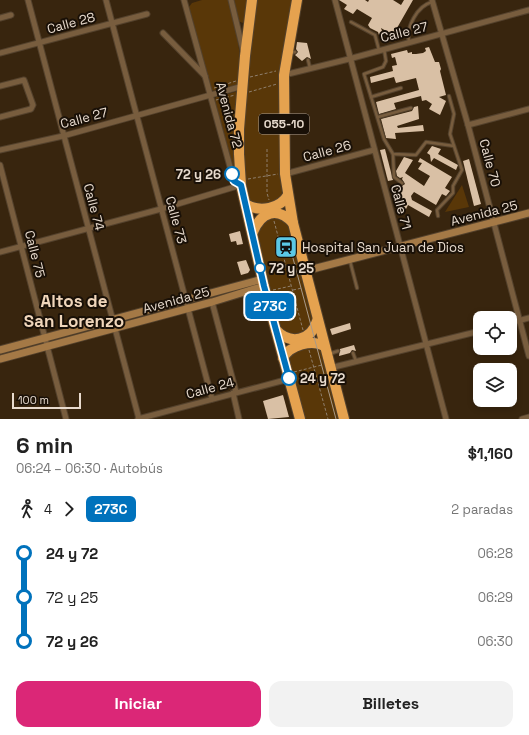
<!DOCTYPE html>
<html lang="es">
<head>
<meta charset="utf-8">
<style>
  :root { --surface:#fff; --page:#f2f2f2; --text:#222; --muted:#767676; --accent:#db2777 }
  body { margin:0; font-family:"Space Grotesk",sans-serif; background:var(--page); color:var(--text); height:100vh; display:flex; flex-direction:column; font-size:15px; white-space:nowrap }
  * { box-sizing:border-box; margin:0 }
  p { font-size:13px; color:var(--muted) }
  .icon { flex:none; width:22px; height:22px; fill:none; stroke:currentColor; stroke-width:2; stroke-linecap:round; stroke-linejoin:round }
  .map { position:relative; height:419px; overflow:hidden }
  .side { display:flex; flex-direction:column; background:var(--surface); flex:1 }
  .side>* { flex:none }
  .badge { padding:0 8px; border-radius:6px; font-size:14px; line-height:26px }
  .fabs { position:absolute; left:473px; top:311px; display:grid; gap:8px }
  .fabs a { display:grid; place-items:center; width:44px; height:44px; border-radius:8px; background:var(--surface); box-shadow:0 2px 6px #0003; font-size:20px }
  .scale { position:absolute; left:12px; bottom:10px; width:69px; box-sizing:border-box; padding-left:4px; border:2px solid #e8dbce; border-top:0; font-size:11px; line-height:14px; white-space:nowrap; color:#e8dbce; -webkit-text-stroke:3px #191007; paint-order:stroke }
  .map>.badge { position:absolute; translate:-50% -50%; box-shadow:0 0 0 2px #fff }
  .legs { display:flex; align-items:center; gap:6px; height:44px; padding:0 16px; font-size:13px }
  .legs p { margin-inline-start:auto }
  .overview { display:flex; align-items:center; justify-content:space-between; height:68px; padding:0 16px }
  h1 { font-size:22px; font-weight:600; line-height:30px }
  .button { display:flex; gap:8px; margin-top:auto; padding:8px 16px }
  .button a { flex:1; height:46px; border-radius:12px; background:var(--accent); color:#fff; font-size:16px; font-weight:600; line-height:46px; text-align:center }
  .button a+a { background:var(--page); color:var(--text) }
  ul { padding:0 16px; list-style:none }
  li { display:flex; align-items:center; gap:14px; height:44px; font-size:15px }
  li i { display:grid; place-items:center; width:6px; height:100%; margin:0 5px; background:currentColor }
  li i::after { content:''; width:10px; height:10px; margin:-5px; border:3px solid; border-radius:50%; background:var(--surface) }
  li p { margin-inline-start:auto }
  li:first-child i { background:linear-gradient(#0000 50%,currentColor 0) }
  li:last-child i { background:linear-gradient(currentColor 50%,#0000 0) }
  .map>svg:first-child { display:block }
  .green { fill:#593708 }
  .building { fill:#d9c0a5 }
  .lines { fill:none; stroke-linecap:round; stroke-linejoin:round }
  .lane-casing { stroke:#54422d; stroke-width:4.5 }
  .street-casing { stroke:#54422d; stroke-width:7 }
  .secondary-casing { stroke:#54422d; stroke-width:9 }
  .highway-casing { stroke:#54422d; stroke-width:12 }
  .path { stroke:#8f7f6d; stroke-width:1; stroke-dasharray:3 2; stroke-linecap:butt }
  .lane { stroke:#785d3e; stroke-width:2.5 }
  .street { stroke:#785d3e; stroke-width:5 }
  .secondary { stroke:#a47946; stroke-width:7 }
  .highway { stroke:#e5a24f; stroke-width:10 }
  .tram { stroke:#a99a89; stroke-width:1 }
  .line-1-casing { stroke:#fff; stroke-width:9 }
  .line-1 { stroke:#0072bc; stroke-width:6 }
  .stop-1-dot { fill:#fff; stroke:#0072bc; stroke-width:2 }
  .labels { text-anchor:middle; dominant-baseline:central; stroke-width:4; stroke-linejoin:round; paint-order:stroke }
  .shield { fill:#191007; stroke:#aa9e92; stroke-width:1 }
  .shield-label { font-size:12px; font-weight:bold; fill:#e8dbce }
  .street-label { font-size:13px; fill:#e8dbce; stroke:#191007 }
  .stop-label { font-size:13px; font-weight:bold; fill:#e8dbce; stroke:#191007; text-anchor:start }
  .poi-label { font-size:13px; fill:#e8dbce; stroke:#191007; text-anchor:start }
  .district-label { font-size:17px; font-weight:bold; fill:#f0d6bb; stroke:#191007 }
</style>
</head>
<body>
<div class="map">
<svg width="529" height="419" viewBox="0 0 529 419">
  <rect width="100%" height="100%" fill="#38250e"/>
  <g class="green">
    <path d="M202,0H228C233,19 247,68 237,85L214,91L211,89L189,7L192,3Z"/>
    <polygon points="233,0 249,0 245,22 243,23 238,21"/>
    <polygon points="257,0 292,0 282,59 285,196 281,201 256,208 251,205 243,165 242,146 249,54"/>
    <polygon points="235,92 237,92 236,180 214,102 216,97"/>
    <polygon points="462,185 469,207 445,212"/>
    <polygon points="274,215 288,222 313,318 308,332 289,336 279,326 257,235 261,222"/>
    <polygon points="315,345 320,347 340,419 304,419 287,359 289,352"/>
  </g>
  <g class="building">
    <polygon points="339,0 365,0 368,2 369,0 393,0 401,5 404,0 413,0 393,35 381,28 383,34 379,35 378,32 370,28 368,25 372,18 357,9 353,14 344,9 347,5"/>
    <polygon points="297,42 307,43 311,59 307,57 302,61 295,55 298,52 296,49"/>
    <polygon points="429,47 435,62 439,62 441,69 440,71 446,95 439,97 446,101 440,115 429,109 432,104 426,100 422,101 421,96 394,103 396,109 379,114 376,102 419,90 416,78 396,83 394,77 371,83 370,77 393,71 392,66 397,65 395,57 392,58 391,54 407,50 408,53 412,52 412,54 416,54 423,53 426,51 425,48"/>
    <polygon points="418,106 419,119 397,126 398,128 423,125 424,131 395,133 396,139 386,138 381,119 412,111 414,107"/>
    <polygon points="432,146 441,149 438,154 458,165 456,170 434,158 431,162 430,155 427,153"/>
    <polygon points="385,149 393,180 388,181 380,150"/>
    <polygon points="404,157 413,160 405,173 424,186 430,176 418,169 422,163 418,162 420,158 452,177 445,188 450,191 446,196 442,194 436,205 414,192 411,196 412,200 432,211 429,217 408,205 406,209 398,204 399,202 393,198 395,195 393,194 399,184 402,186 405,184 402,179 403,177 400,178 397,176 396,171"/>
    <polygon points="469,159 481,204 474,206 463,161"/>
    <polygon points="240,231 243,244 237,245 236,241 231,242 229,234"/>
    <polygon points="246,260 250,270 248,273 241,275 237,262"/>
    <polygon points="350,323 351,329 332,335 330,329"/>
    <polygon points="354,345 356,351 352,350 350,353 339,356 340,349"/>
    <polygon points="283,395 289,417 268,419 263,401"/>
  </g>
  <g class="lines">
    <g class="lane-casing">
      <g id="lane">
        <polyline points="351,22 375,35 379,50"/>
        <path d="M409,42C406,27 417,6 432,2"/>
        <polyline points="384,49 386,61 383,67 364,74 384,139 393,154 416,155 426,142 454,146 462,170 453,186 453,193 437,210 438,216"/>
        <polyline points="290,53 295,52"/>
        <polyline points="308,60 310,68"/>
        <polyline points="449,96 454,114 450,134 454,146"/>
        <polyline points="371,97 401,88"/>
        <polyline points="378,117 411,108"/>
        <polyline points="393,154 394,177 402,183"/>
        <polyline points="350,261 357,288"/>
        <polyline points="353,353 356,361"/>
        <polyline points="329,354 338,351"/>
      </g>
    </g>
    <g class="street-casing">
      <g id="street">
        <polyline points="28,0 139,419"/>
        <polyline points="106,0 212,399"/>
        <polyline points="184,0 234,181 240,185"/>
        <polyline points="231,0 243,50"/>
        <polyline points="335,0 446,419"/>
        <polyline points="432,0 468,125 529,356"/>
        <polyline points="0,18 11,15"/>
        <polyline points="163,33 205,76"/>
        <polyline points="0,53 147,14"/>
        <polyline points="284,75 349,59 529,10"/>
        <polyline points="0,86 24,80 33,105 31,109 0,117"/>
        <polyline points="468,125 529,109"/>
        <polyline points="0,150 63,136 243,86"/>
        <polyline points="0,165 66,419"/>
        <polyline points="285,174 374,150"/>
        <polyline points="0,252 161,209 241,185"/>
        <polyline points="212,302 236,392"/>
        <polyline points="510,323 529,318"/>
        <polyline points="330,368 480,331"/>
        <polyline points="233,393 239,419"/>
        <polyline points="138,419 289,379"/>
        <polyline points="522,419 529,417"/>
      </g>
    </g>
    <g class="secondary-casing">
      <g id="secondary">
        <polyline points="305,271 529,213"/>
        <polyline points="0,350 263,279"/>
        <polyline points="0,359 212,302 264,286"/>
      </g>
    </g>
    <g class="highway-casing">
      <g id="highway">
        <polyline points="252,0 245,56 239,129 239,154 241,185 264,286 300,419"/>
        <polyline points="297,0 284,75 285,174 293,223 344,419"/>
        <path d="M247,205C260,212 280,209 288,195"/>
        <path d="M253,232C261,212 277,206 293,223"/>
        <path d="M276,330C290,345 311,341 317,321"/>
        <path d="M283,358C290,345 312,339 324,346"/>
      </g>
    </g>
    <g class="path">
      <polyline points="250,77 276,71"/>
      <polyline points="214,88 236,81"/>
      <polyline points="249,92 277,84"/>
      <polyline points="216,100 235,95"/>
      <polyline points="267,149 267,193 269,200"/>
      <polyline points="248,179 278,174"/>
      <polyline points="274,221 303,330"/>
      <polyline points="279,238 283,237 285,241"/>
      <polyline points="269,271 297,264"/>
      <polyline points="273,290 291,286"/>
      <polyline points="293,290 302,288"/>
      <polyline points="309,350 328,419"/>
      <polyline points="294,372 322,365"/>
    </g>
    <use href="#lane" class="lane"/>
    <use href="#street" class="street"/>
    <use href="#secondary" class="secondary"/>
    <use href="#highway" class="highway"/>
    <polyline class="tram" points="290,247 336,419"/>
  </g>
  <g class="lines">
    <g class="line-1-casing">
      <polyline id="line-1" points="232,174 234,181 241,185 264,286 289,378"/>
    </g>
    <use href="#line-1" class="line-1"/>
  </g>
  <defs>
    <g id="station-square" transform="scale(1.15)"><rect x="-9" y="-9" width="18" height="18" rx="4" fill="#5bc8e6" stroke="#191007"/><path d="M-3-6H3Q5-6 5-4V2Q5 4 3 4L4.5 6H3L1.5 4h-3L-3 6H-4.5L-3 4Q-5 4-5 2V-4Q-5-6-3-6ZM-3.5-4v3h7v-3ZM-3.5 1v1.5H-2V1ZM2 1v1.5H3.5V1Z" fill="#111"/></g>
  </defs>
  <g fill-rule="evenodd">
    <use href="#station-square" x="286" y="247"/>
  </g>
  <g class="stop-1-dot">
    <circle cx="232" cy="174" r="7"/>
    <circle cx="260" cy="268" r="5"/>
    <circle cx="289" cy="378" r="7"/>
  </g>
  <g class="labels">
    <rect class="shield" x="259" y="114" width="50" height="20" rx="3"/>
    <g class="shield-label">
      <text x="284" y="124">055-10</text>
    </g>
    <g class="street-label">
      <text transform="translate(71 23) rotate(-15)">Calle 28</text>
      <text transform="translate(404 32) rotate(-14)">Calle 27</text>
      <text transform="translate(229 115) rotate(75)">Avenida 72</text>
      <text transform="translate(84 118) rotate(-15)">Calle 27</text>
      <text transform="translate(327 151) rotate(-15)">Calle 26</text>
      <text transform="translate(490 163) rotate(75)">Calle 70</text>
      <text transform="translate(94 207) rotate(75)">Calle 74</text>
      <text transform="translate(401 207) rotate(75)">Calle 71</text>
      <text transform="translate(484 213) rotate(-14)">Avenida 25</text>
      <text transform="translate(176 220) rotate(75)">Calle 73</text>
      <text transform="translate(35 254) rotate(76)">Calle 75</text>
      <text transform="translate(176 300) rotate(-15)">Avenida 25</text>
      <text transform="translate(210 388) rotate(-15)">Calle 24</text>
    </g>
    <g class="stop-label">
      <text x="221" y="174" text-anchor="end">72 y 26</text>
      <text x="269" y="268">72 y 25</text>
      <text x="300" y="378">24 y 72</text>
    </g>
    <g class="poi-label">
      <text x="302" y="247">Hospital San Juan de Dios</text>
    </g>
    <g class="district-label">
      <text x="74" y="301">Altos de<tspan x="74" dy="20">San Lorenzo</tspan></text>
    </g>
  </g>
</svg>
<div class="fabs">
<a><svg class="icon" aria-label="locate" viewBox="0 0 24 24"><circle cx="12" cy="12" r="6"/><path d="M12 2v4M12 18v4M2 12h4M18 12h4"/></svg></a>
<a><svg class="icon" aria-label="layers" viewBox="0 0 24 24"><path d="M12 4l9 5-9 5-9-5zM3 14l9 5 9-5"/></svg></a>
</div>
<div class="scale">100 m</div>
<b class="badge" style="left:270px;top:306px;background:#0072bc;color:#fff">273C</b>
</div>
<section class="side">
<div class="overview"><div><h1>6 min</h1><p>06:24 – 06:30 · Autobús</p></div><b>$1,160</b></div>
<div class="legs"><svg class="icon" aria-label="walk" viewBox="0 0 24 24"><circle cx="13" cy="4" r="2"/><path d="M13 8l-2 6 4 7M11 14l-3 7M7 12l3-4h3l4 4"/></svg>4<svg class="icon" aria-label="forward" viewBox="0 0 24 24"><path d="M9 5l7 7-7 7"/></svg><b class="badge" style="background:#0072bc;color:#fff">273C</b><p>2 paradas</p></div>
<ul>
<li><i style="color:#0072bc"></i><b>24 y 72</b><p>06:28</p></li>
<li><i style="color:#0072bc"></i><span>72 y 25</span><p>06:29</p></li>
<li><i style="color:#0072bc"></i><b>72 y 26</b><p>06:30</p></li>
</ul>
<div class="button"><a>Iniciar</a><a>Billetes</a></div>
</section>
</body>
</html>
